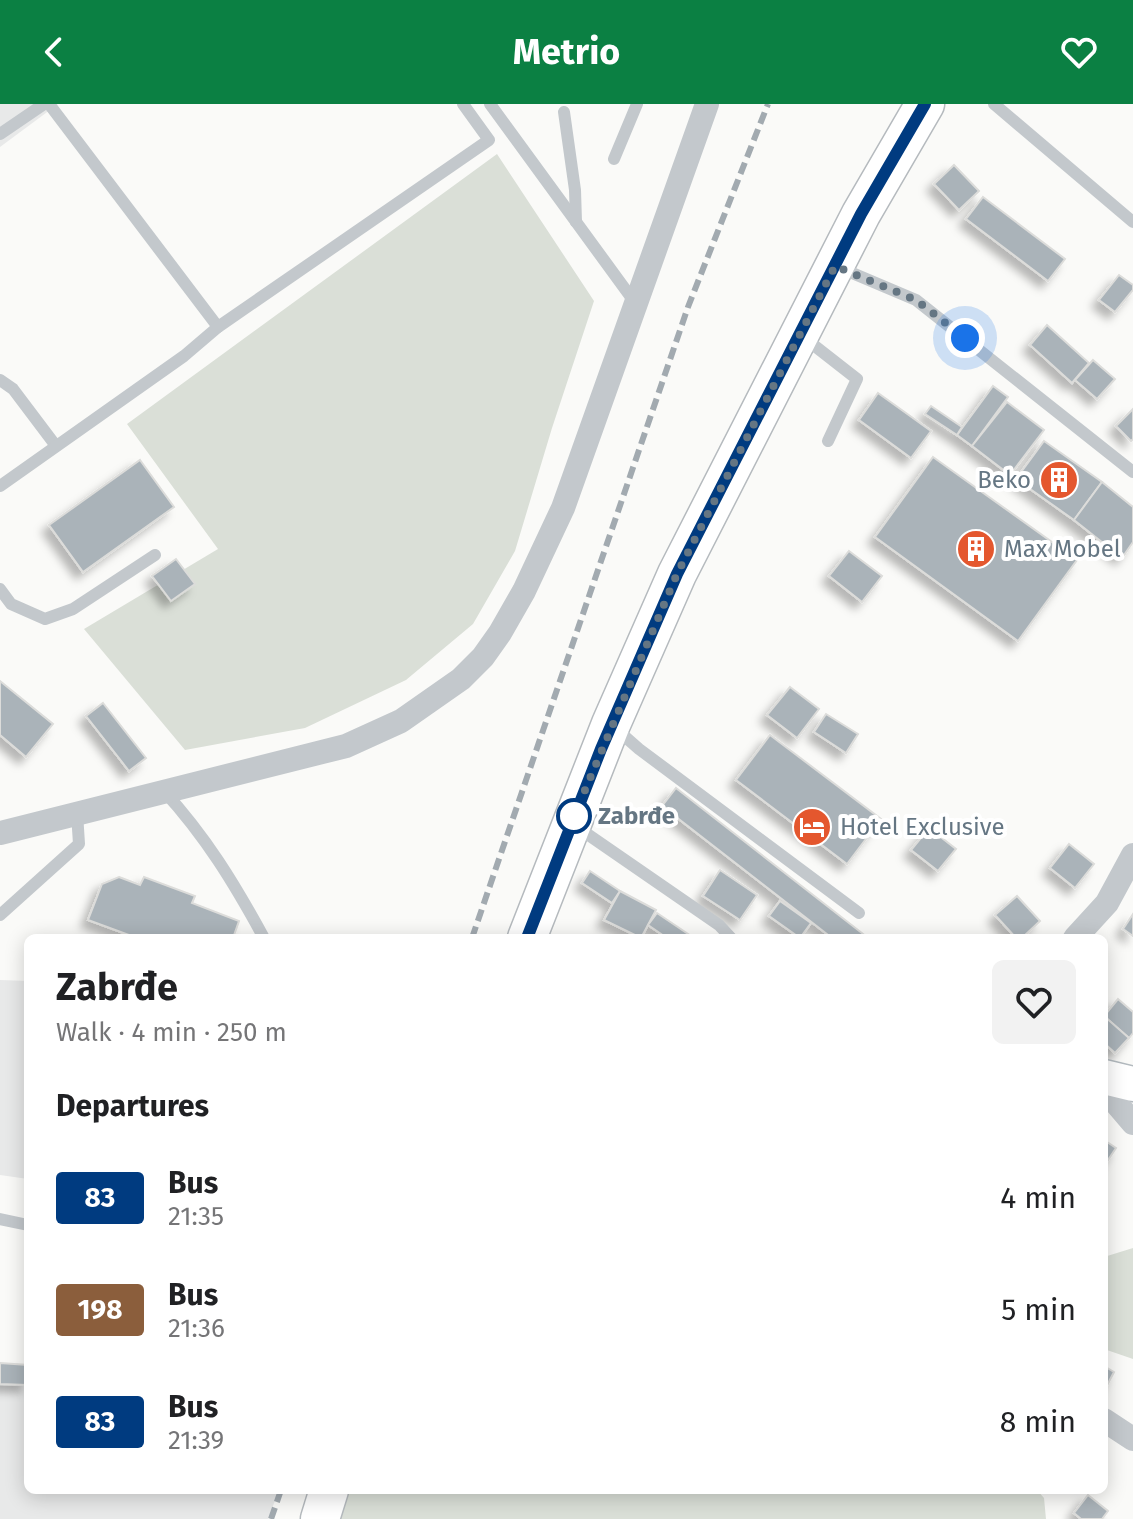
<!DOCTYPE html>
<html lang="en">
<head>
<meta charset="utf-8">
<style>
  :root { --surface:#fff; --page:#f2f2f2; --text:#202124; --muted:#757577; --accent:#0b8043 }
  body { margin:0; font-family:"Fira Sans",sans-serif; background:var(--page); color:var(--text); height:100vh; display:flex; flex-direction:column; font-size:30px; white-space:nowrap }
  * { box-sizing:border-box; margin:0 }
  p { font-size:26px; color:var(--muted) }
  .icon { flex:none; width:44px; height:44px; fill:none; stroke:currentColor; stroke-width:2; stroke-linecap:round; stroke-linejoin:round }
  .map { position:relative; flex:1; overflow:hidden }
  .details { position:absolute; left:24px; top:830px; width:1084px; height:560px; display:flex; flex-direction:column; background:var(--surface); border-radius:12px; box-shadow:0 4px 20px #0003 }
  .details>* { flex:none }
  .badge { padding:0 16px; border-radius:6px; font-size:28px; line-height:52px }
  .you { position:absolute; width:40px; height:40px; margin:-20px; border:6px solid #fff; border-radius:50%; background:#1a73e8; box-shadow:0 0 0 12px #1a73e833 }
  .map>.badge { position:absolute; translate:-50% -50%; box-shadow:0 0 0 4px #fff }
  h2 { padding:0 32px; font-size:30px; line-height:72px }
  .round { display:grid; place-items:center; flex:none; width:84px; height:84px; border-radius:12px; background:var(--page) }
  .summary { display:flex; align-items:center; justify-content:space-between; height:136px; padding:0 32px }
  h1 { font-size:38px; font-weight:700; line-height:60px }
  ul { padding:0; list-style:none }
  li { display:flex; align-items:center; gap:24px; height:112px; padding:0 32px }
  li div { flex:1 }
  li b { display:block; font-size:30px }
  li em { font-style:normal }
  li .badge { min-width:88px; font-weight:700; text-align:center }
  header { display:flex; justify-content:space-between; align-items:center; height:104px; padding:0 32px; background:var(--accent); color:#fff; font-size:36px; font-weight:700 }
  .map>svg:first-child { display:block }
  .built { fill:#e8e9e9 }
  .green { fill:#dadfd7 }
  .building { fill:#aab3b9; stroke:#dcdcda; stroke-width:2; filter:url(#shadow) }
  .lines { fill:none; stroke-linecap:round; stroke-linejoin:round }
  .secondary-casing { stroke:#b3babf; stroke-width:37 }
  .primary-casing { stroke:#b5babe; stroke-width:41 }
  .lane { stroke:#c3c8cc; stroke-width:12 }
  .street { stroke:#c3c8cc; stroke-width:24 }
  .secondary { stroke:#fff; stroke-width:34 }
  .primary { stroke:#fff; stroke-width:38 }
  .rail { stroke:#a2aab0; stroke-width:6; stroke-dasharray:12 6; stroke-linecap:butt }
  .line-casing { stroke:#fff; stroke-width:18 }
  .line { stroke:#003b80; stroke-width:12 }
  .walk { stroke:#657683; stroke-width:8; stroke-dasharray:0 14.4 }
  .stop-dot { fill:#fff; stroke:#003b80; stroke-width:4 }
  .labels { text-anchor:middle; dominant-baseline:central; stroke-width:8; stroke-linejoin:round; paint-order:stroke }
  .poi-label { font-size:24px; fill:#657683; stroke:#fff; text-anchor:start }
  .stop-label { font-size:24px; font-weight:bold; fill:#657683; stroke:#fff; text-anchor:start }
</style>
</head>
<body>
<header><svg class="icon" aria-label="back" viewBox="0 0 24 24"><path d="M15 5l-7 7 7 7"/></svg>Metrio<svg class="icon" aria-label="heart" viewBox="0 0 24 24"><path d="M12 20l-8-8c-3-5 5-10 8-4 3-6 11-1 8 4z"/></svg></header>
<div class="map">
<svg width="1133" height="1415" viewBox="0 0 1133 1415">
  <defs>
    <filter id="shadow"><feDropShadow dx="-7" dy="7" stdDeviation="4" flood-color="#0004"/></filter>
  </defs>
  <rect width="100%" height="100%" fill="#fafaf8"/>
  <g class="built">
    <polygon points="0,0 58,0 0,43"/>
    <polygon points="0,876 28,877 28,1075 0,1071"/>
    <polygon points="0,1269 28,1271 28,1386 279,1386 268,1415 0,1415"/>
  </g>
  <g class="green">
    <polygon points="497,50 594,197 552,324 515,447 473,520 406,576 305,624 185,646 84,525 218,445 127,320"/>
    <polygon points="1133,1144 1133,1255 1104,1245 1104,1153"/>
    <polygon points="345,1386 1037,1386 1044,1394 1046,1415 337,1415"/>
  </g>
  <g class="building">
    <polygon points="954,61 979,87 959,106 934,80"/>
    <polygon points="983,93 1065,155 1048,177 966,115"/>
    <polygon points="1119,171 1133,181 1133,186 1115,208 1099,196"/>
    <polygon points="1047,221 1089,259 1072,279 1030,241"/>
    <polygon points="1093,256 1115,275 1097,295 1075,276"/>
    <polygon points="993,282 1008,293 972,342 957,331"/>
    <polygon points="878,289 931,327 911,354 859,316"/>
    <polygon points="1007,298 1044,326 1010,371 972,342"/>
    <polygon points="931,302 962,323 957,331 925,310"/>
    <polygon points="1133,305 1133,335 1131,337 1116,322"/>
    <polygon points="1044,337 1102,378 1074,416 1016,375"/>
    <polygon points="933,353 1077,456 1018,537 875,433"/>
    <polygon points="140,356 174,403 83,468 49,421"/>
    <polygon points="1102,378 1133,403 1133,438 1122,454 1074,416"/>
    <polygon points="849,447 882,472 862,498 829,472"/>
    <polygon points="176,455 195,480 171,497 152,472"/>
    <polygon points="0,577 53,620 26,653 0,631"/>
    <polygon points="790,583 819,605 797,634 767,611"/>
    <polygon points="103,599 146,654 129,667 86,612"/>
    <polygon points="826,610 858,630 846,649 814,628"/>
    <polygon points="770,631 881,715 847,760 736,676"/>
    <polygon points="676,684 867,833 866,834 832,834 662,702"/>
    <polygon points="929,724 956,745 938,767 911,746"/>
    <polygon points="1069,740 1094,760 1075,784 1050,764"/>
    <polygon points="720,766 757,791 740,816 703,792"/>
    <polygon points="590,767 620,787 612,799 582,779"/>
    <polygon points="119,773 140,781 144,773 195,792 192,799 239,817 233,834 137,834 88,816 102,780"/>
    <polygon points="620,787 656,806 641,834 604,816"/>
    <polygon points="1017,792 1040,817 1022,834 1016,834 995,811"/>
    <polygon points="780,797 811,819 800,834 769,812"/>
    <polygon points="657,809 694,834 667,834 648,821"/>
    <polygon points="1133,810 1133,832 1123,825"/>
    <polygon points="1118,895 1133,908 1133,929 1129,934 1104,912"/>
    <polygon points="1104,912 1129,934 1115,949 1104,939"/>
    <polygon points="1104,1036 1116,1044 1104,1062"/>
    <polygon points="0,1259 28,1261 28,1281 0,1280"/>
    <polygon points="1104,1262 1114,1268 1104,1287"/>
    <polygon points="1088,1391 1108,1407 1102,1415 1081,1415 1074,1409"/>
  </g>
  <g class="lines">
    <g class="secondary-casing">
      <polyline id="secondary" points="1104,973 1133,980"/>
    </g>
    <g class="primary-casing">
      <g id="primary">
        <polyline points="527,834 611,620 677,470 861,110 925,0"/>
        <polyline points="320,1415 329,1386"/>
      </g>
    </g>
    <g class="lane">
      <polyline points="49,0 218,223"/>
      <polyline points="490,0 636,200"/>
      <polyline points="994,0 1133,118"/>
      <polyline points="564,8 575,86 576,118"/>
      <polyline points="0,30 44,0"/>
      <polyline points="614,55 637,0"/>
      <polyline points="838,163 916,196 1133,368"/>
      <polyline points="802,232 857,275 828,337"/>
      <polyline points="0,276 13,285 56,342"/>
      <polyline points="0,382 184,252 218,223 489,36 463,0"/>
      <polyline points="0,485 11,500 45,515 73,505 155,451"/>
      <polyline points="614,623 639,645 859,809"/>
      <path d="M163,686C206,733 234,779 264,834"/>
      <polyline points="577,723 719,821 731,834"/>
      <polyline points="0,811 79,740 77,709"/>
      <polyline points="0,1115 28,1121"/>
    </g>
    <g class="street">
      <polyline points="0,729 346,642 401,617 461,575 483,553 500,529 524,487 563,404 707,0"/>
      <polyline points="1075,834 1107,799 1133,751"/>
      <polyline points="1104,985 1133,1019"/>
      <polyline points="1104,1316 1133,1335"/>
    </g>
    <use href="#secondary" class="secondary"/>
    <use href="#primary" class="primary"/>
    <g class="rail">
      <polyline points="472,834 688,203 768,0"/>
      <polyline points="271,1415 281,1386"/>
    </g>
  </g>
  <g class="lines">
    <g class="line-casing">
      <polyline id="line" points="527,834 601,645 677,470 861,110 925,0"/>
    </g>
    <use href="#line" class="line"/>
    <polyline class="walk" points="574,712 571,719 677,470 835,162 916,196 965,234"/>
  </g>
  <defs>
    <g id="building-disc" transform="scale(2)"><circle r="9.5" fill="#e4572e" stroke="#fff"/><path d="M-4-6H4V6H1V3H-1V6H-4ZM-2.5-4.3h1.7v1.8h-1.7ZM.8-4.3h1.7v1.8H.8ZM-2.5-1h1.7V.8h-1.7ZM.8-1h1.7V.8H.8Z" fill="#fff"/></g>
    <g id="hotel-disc" transform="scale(2)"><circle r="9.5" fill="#e4572e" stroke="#fff"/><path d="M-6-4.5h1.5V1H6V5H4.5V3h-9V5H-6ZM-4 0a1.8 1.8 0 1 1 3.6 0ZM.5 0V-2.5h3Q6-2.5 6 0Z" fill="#fff"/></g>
  </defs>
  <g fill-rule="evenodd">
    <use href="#building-disc" x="1059" y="376"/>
    <use href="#building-disc" x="976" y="445"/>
    <use href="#hotel-disc" x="812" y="723"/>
  </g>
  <circle class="stop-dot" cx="574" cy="712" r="16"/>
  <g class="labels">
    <g class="poi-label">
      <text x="1031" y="376" text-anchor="end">Beko</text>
      <text x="1004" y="445">Max Mobel</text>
      <text x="840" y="723">Hotel Exclusive</text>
    </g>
    <g class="stop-label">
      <text x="598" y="712">Zabrđe</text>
    </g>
  </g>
</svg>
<div class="you" style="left:965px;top:234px"></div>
<section class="details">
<div class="summary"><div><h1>Zabrđe</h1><p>Walk · 4 min · 250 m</p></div><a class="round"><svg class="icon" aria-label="heart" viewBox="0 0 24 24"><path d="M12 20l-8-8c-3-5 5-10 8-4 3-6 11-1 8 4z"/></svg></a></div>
<h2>Departures</h2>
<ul>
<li><span class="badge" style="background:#003b80;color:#fff">83</span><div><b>Bus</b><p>21:35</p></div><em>4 min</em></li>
<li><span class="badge" style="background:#8b5e3c;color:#fff">198</span><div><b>Bus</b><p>21:36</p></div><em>5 min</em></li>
<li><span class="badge" style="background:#003b80;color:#fff">83</span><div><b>Bus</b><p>21:39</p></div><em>8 min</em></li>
</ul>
</section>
</div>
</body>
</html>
